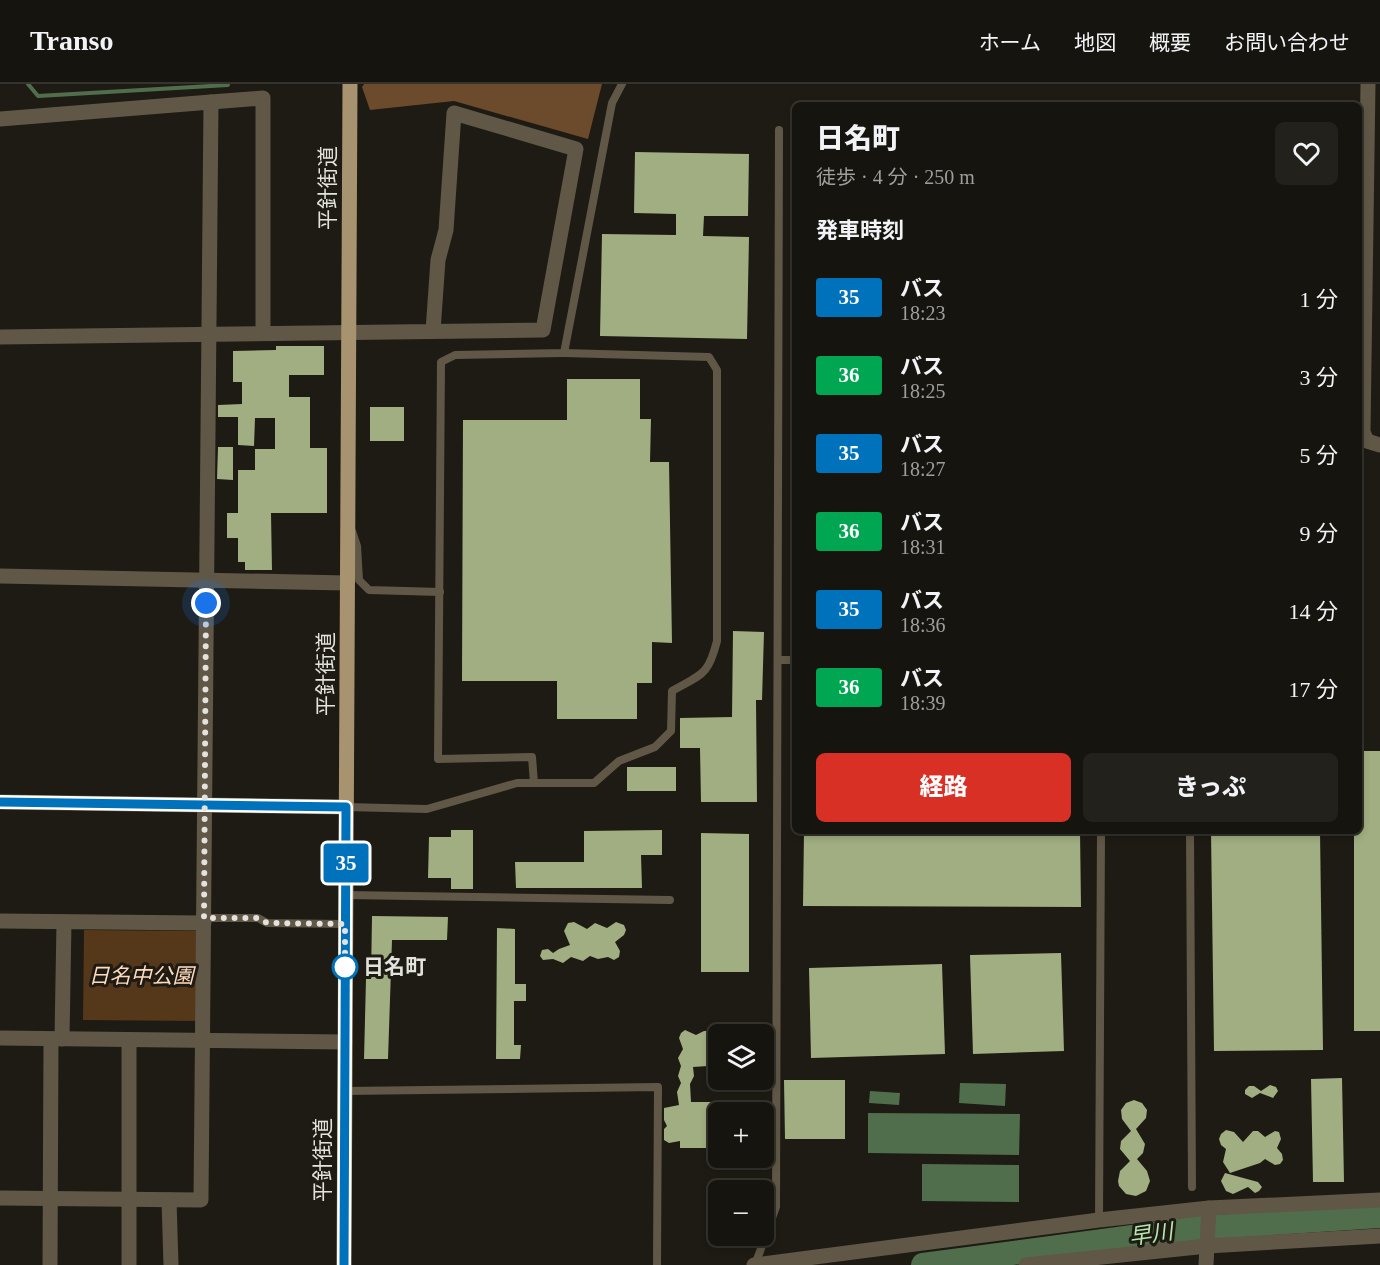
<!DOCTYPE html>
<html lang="ja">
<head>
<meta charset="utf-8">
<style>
  :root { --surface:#16140e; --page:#23211c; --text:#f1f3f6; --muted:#9e9e9e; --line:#35332e; --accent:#d93025 }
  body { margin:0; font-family:"Times New Roman","Noto Sans JP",serif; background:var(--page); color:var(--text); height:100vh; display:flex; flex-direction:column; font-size:22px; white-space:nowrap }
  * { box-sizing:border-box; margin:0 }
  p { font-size:20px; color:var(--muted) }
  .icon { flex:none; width:33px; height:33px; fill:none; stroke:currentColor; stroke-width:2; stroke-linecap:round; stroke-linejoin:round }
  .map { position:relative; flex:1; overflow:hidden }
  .details { position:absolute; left:792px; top:18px; width:570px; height:732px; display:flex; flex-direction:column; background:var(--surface); border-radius:9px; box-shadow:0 3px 9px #0003,0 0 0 2px var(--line) }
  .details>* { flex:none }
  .badge { padding:0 12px; border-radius:4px; font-size:21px; line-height:39px }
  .fabs { position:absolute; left:708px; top:940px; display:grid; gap:12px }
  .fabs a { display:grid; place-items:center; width:66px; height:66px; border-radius:9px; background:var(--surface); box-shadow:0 3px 9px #0003,0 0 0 2px var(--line); font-size:30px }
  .you { position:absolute; width:30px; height:30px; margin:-15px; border:4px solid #fff; border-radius:50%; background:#1a73e8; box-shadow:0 0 0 9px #1a73e833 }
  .map>.badge { position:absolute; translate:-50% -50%; box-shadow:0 0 0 3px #fff }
  h2 { padding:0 24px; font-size:22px; line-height:54px }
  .round { display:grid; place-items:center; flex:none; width:63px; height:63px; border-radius:9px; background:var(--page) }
  .headline { display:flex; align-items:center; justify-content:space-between; height:102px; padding:0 24px }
  h1 { font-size:28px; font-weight:800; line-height:45px }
  .primary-button { display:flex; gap:12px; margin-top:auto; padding:12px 24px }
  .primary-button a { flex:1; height:69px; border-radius:9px; background:var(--accent); color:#fff; font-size:24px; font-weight:800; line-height:69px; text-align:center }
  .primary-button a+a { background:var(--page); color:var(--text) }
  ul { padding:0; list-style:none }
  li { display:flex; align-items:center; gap:18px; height:78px; padding:0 24px }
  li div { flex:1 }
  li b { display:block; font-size:22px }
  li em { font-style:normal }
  li .badge { min-width:66px; font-weight:700; text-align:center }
  header { display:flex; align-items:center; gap:36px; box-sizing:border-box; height:84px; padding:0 30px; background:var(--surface); border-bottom:2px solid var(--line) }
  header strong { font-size:28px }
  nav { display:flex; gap:33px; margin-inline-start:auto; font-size:21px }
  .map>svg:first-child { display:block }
  .green { fill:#55371a }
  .forest { fill:#6c4a2c }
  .water { fill:#516e4c }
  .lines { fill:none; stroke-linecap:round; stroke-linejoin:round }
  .stream { stroke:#516e4c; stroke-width:4 }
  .river { stroke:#516e4c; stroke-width:24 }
  .building { fill:#a1ae81 }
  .lane { stroke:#605746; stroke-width:8 }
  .street { stroke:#605746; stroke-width:15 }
  .primary { stroke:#a79370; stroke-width:15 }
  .line-casing { stroke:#fff; stroke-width:14 }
  .line { stroke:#0072bc; stroke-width:9 }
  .walk { stroke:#e3e2dc; stroke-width:6; stroke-dasharray:0 10.8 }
  .stop-dot { fill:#fff; stroke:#0072bc; stroke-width:3 }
  .labels { text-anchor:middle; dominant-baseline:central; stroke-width:6; stroke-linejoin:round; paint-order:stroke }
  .street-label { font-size:21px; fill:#e3e2dc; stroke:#1d1b13 }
  .stop-label { font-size:21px; font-weight:bold; fill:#e3e2dc; stroke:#1d1b13; text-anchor:start }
  .park-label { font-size:21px; font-style:italic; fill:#fedbbd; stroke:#1d1b13 }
  .water-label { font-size:22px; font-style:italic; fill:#b7e8ae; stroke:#1d1b13 }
</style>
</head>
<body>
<header>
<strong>Transo</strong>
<nav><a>ホーム</a><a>地図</a><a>概要</a><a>お問い合わせ</a></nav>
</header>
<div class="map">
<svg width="1380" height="1181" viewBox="0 0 1380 1181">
  <rect width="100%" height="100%" fill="#1d1b13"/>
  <polygon class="green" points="84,846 199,847 198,937 83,936"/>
  <polygon class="forest" points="364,0 602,0 588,55 454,17 370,26 362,3"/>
  <g class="water">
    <polygon points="960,999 1006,1000 1005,1022 959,1019"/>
    <polygon points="870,1007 900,1009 899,1021 869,1019"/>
    <polygon points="868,1029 1020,1030 1019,1071 868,1069"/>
    <polygon points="922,1080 1019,1081 1019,1118 922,1117"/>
  </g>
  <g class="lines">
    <polyline class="stream" points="28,0 38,12 228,1"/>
    <polyline class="river" points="923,1181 1199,1144 1380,1132"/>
  </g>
  <g class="building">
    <polygon points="635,68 749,70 748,132 704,132 703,152 749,153 747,255 600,252 602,150 676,151 676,130 634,129"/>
    <polygon points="276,262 324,262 324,291 289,291 289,313 310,313 310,364 327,364 327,429 271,429 272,486 245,486 245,478 238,478 238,454 227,454 227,429 238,429 238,386 255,386 255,365 275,365 275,334 255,334 254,362 238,361 238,333 218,333 218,321 242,320 242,298 233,298 233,267 276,266"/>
    <polygon points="567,295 640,295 640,335 651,335 650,378 669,378 672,559 652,558 652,599 637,599 637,635 557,635 557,597 462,597 463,336 567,336"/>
    <rect x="370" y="323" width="34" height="34"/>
    <polygon points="218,363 233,363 233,396 217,395"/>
    <polygon points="733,547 764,548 762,616 756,616 757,718 701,718 700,664 680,664 680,634 732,633"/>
    <polygon points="1359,667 1380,667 1380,947 1354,947 1354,747 1359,747"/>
    <rect x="627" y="683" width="49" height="24"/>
    <polygon points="451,746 473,746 473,805 451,805 451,794 428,794 429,753 451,753"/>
    <polygon points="662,746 662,771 641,771 642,804 516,804 515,778 584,778 584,747"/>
    <polygon points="804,747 1080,747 1081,823 803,822"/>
    <polygon points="1211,747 1320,747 1323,966 1214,967"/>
    <polygon points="701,749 749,750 749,888 701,888"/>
    <polygon points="372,832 448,833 447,856 392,856 388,975 364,975 366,895 371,895"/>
    <polygon points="574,838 587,845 595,839 607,844 616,838 624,841 626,846 624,851 615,858 620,867 619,873 614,876 608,873 598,875 590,872 583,877 571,873 563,879 553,875 543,876 540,872 542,866 548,865 553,869 559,865 570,861 564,847 568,839"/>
    <polygon points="497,844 515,845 515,900 526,900 526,917 514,917 514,961 521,961 520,975 496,975"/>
    <polygon points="1061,869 1064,967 973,970 970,871"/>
    <polygon points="942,880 945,970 811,974 809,884"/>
    <polygon points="685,946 696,951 704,947 708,947 718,961 718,974 708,982 693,983 694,992 690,1000 691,1018 739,1018 739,1029 718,1029 718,1064 680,1064 680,1057 669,1059 664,1056 664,1045 667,1042 664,1036 664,1024 679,1021 677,1008 681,999 678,992 681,982 678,974 683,965 679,954 681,949"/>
    <polygon points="1342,994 1344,1098 1313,1098 1311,995"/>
    <polygon points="784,996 845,996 845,1055 785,1055"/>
    <polygon points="1270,1001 1276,1003 1278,1007 1273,1014 1260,1009 1252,1014 1245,1010 1245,1006 1249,1002 1254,1002 1261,1007"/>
    <polygon points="1134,1016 1142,1019 1147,1026 1146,1034 1136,1045 1145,1060 1143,1069 1137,1075 1147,1087 1150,1097 1146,1107 1136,1112 1126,1110 1119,1102 1118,1097 1120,1087 1130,1077 1120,1065 1121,1057 1131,1047 1122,1035 1121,1026 1126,1019"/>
    <polygon points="1226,1046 1234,1048 1243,1058 1253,1047 1258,1047 1265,1053 1275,1047 1279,1048 1281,1055 1277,1064 1282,1070 1283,1076 1280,1080 1275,1081 1265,1075 1260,1079 1230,1089 1223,1078 1226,1065 1221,1061 1219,1055 1221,1050"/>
    <polygon points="1225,1089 1258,1098 1262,1103 1259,1107 1255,1109 1248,1103 1233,1110 1226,1107 1221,1097"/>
  </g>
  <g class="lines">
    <g class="lane">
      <polyline points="352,447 357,462 359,496 369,506 440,508"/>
      <polyline points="778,576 795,576"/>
      <polyline points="534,699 532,673 438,675 441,278 455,271 564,269 612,19 622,0"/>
      <path d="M346,723L427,725L517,699H594L619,677L655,663L671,647L672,607C702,590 708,592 717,557V286L709,273L564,269"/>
      <polyline points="1190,747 1192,1103"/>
      <polyline points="345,811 670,816"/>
      <polyline points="204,834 258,834 267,839 345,840"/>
      <polyline points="345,1007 658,1003 657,1181"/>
      <polyline points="1099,1136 1101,747"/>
      <polyline points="755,1181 776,1123 779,46"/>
    </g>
    <g class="street">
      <polyline points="1368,0 1363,348 1367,357 1380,361"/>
      <polyline points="211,18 263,14 263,249"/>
      <polyline points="0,35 211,18 201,1116 0,1114"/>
      <polyline points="0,253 543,246 576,65 454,29 446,146 438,176 433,247"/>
      <polyline points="0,492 347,499"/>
      <polyline points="0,718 346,723"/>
      <polyline points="0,837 204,839"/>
      <polyline points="0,954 345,958"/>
      <polyline points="62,955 64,838"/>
      <polyline points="169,1116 171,1181"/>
      <polyline points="50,1181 51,955"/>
      <polyline points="129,1181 129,956"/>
      <polyline points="754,1181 1099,1136 1209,1124 1380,1116"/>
      <polyline points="1026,1181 1207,1162 1380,1152"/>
      <polyline points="1206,1181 1209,1124"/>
    </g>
    <polyline class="primary" points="344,1181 350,0"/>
  </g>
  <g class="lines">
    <g class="line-casing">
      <polyline id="line" points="0,718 346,723 344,1181"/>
    </g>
    <use href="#line" class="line"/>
    <polyline class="walk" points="206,519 204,834 258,834 267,839 345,840 345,883"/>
  </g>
  <circle class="stop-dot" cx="345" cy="883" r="12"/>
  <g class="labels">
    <g class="street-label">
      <text transform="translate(328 104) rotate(-90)">平針街道</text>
      <text transform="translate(326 590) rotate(-90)">平針街道</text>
      <text transform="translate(323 1076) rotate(-90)">平針街道</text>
    </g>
    <g class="stop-label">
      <text x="363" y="883">日名町</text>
    </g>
    <g class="park-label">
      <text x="141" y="892">日名中公園</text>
    </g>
    <g class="water-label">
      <text transform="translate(1151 1150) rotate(-8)">早川</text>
    </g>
  </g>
</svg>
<div class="fabs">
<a><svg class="icon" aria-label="layers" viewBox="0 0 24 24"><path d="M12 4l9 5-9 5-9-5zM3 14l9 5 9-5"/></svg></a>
<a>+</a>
<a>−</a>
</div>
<div class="you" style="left:206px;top:519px"></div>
<b class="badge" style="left:346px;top:779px;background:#0072bc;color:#fff">35</b>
<section class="details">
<div class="headline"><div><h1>日名町</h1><p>徒歩 · 4 分 · 250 m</p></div><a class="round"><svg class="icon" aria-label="heart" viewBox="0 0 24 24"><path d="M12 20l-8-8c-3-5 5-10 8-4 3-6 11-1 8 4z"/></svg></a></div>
<h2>発車時刻</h2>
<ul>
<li><span class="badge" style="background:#0072bc;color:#fff">35</span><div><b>バス</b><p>18:23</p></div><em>1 分</em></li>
<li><span class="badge" style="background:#00a651;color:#fff">36</span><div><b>バス</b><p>18:25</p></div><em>3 分</em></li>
<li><span class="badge" style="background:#0072bc;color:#fff">35</span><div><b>バス</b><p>18:27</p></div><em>5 分</em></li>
<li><span class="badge" style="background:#00a651;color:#fff">36</span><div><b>バス</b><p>18:31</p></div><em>9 分</em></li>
<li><span class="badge" style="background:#0072bc;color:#fff">35</span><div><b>バス</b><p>18:36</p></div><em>14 分</em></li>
<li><span class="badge" style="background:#00a651;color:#fff">36</span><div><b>バス</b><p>18:39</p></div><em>17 分</em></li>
</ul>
<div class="primary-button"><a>経路</a><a>きっぷ</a></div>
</section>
</div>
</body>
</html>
